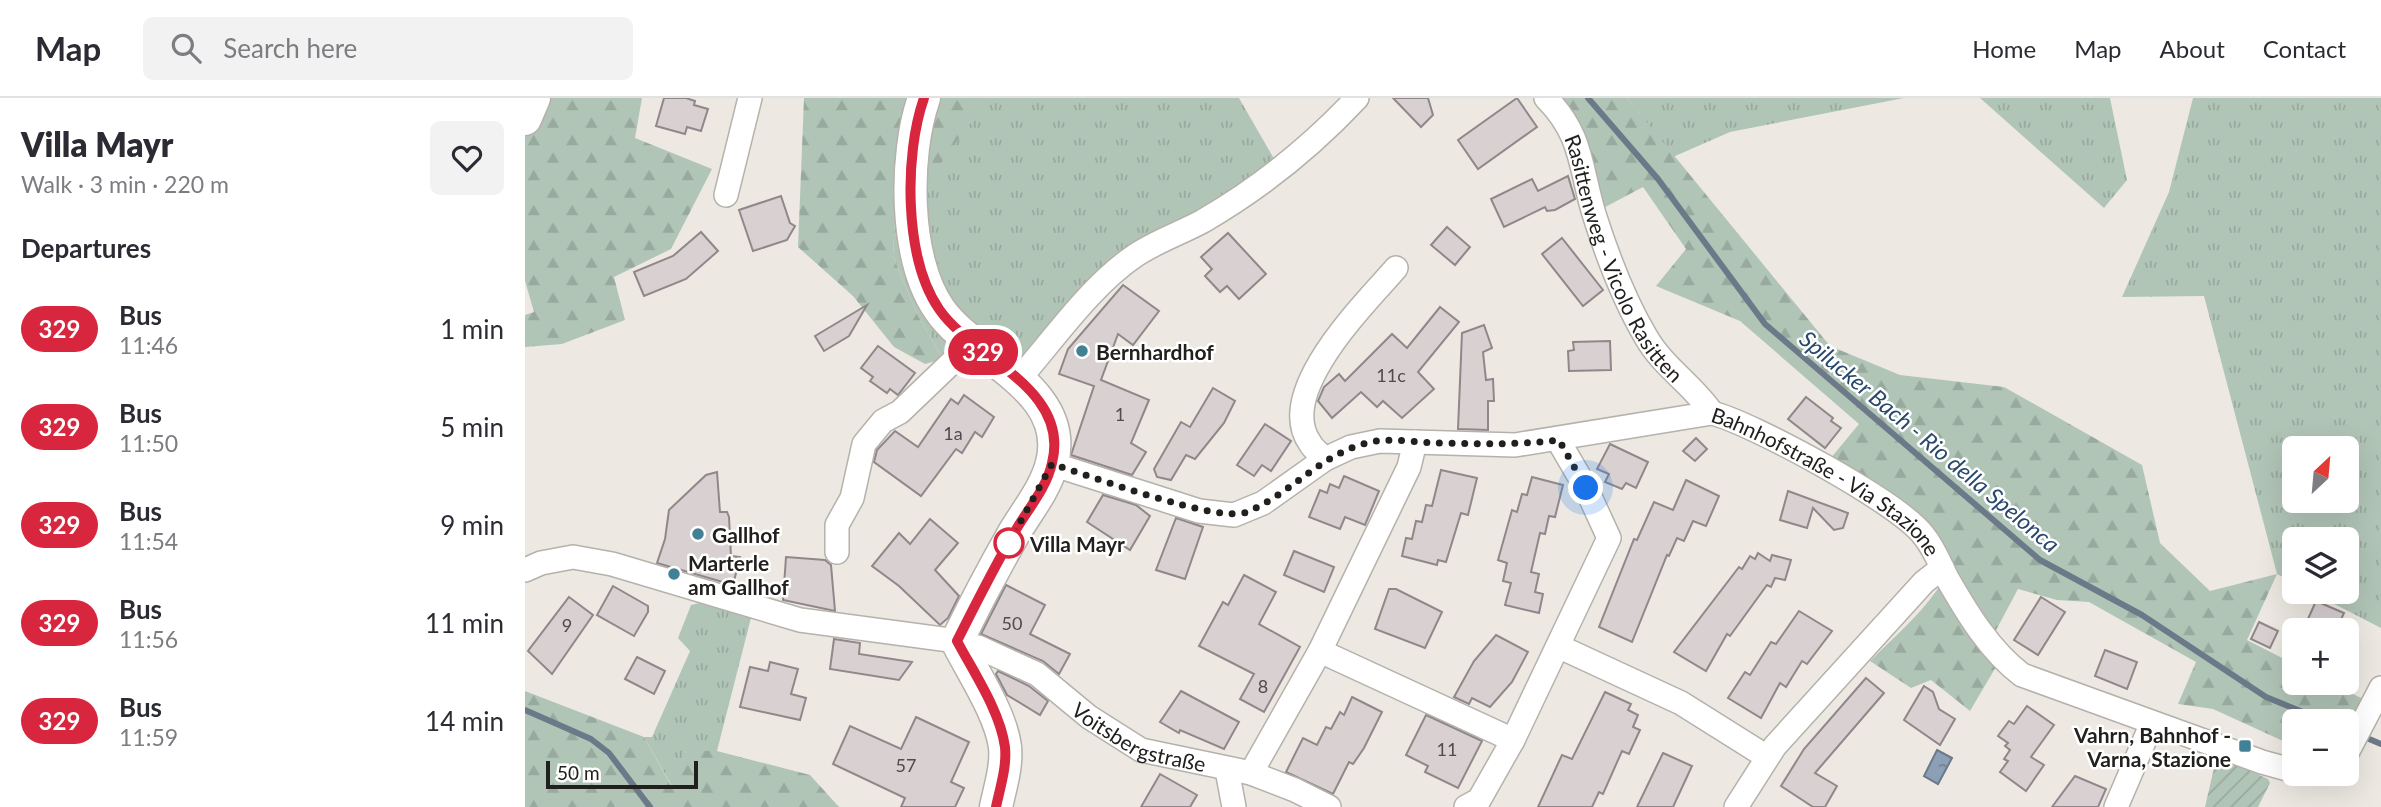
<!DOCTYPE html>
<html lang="en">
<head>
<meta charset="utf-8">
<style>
  :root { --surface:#fff; --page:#f2f2f3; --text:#2b2b33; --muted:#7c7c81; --line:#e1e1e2 }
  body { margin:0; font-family:Lato,sans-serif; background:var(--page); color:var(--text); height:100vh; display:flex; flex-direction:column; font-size:26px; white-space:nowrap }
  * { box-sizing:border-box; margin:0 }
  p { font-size:23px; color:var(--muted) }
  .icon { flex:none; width:38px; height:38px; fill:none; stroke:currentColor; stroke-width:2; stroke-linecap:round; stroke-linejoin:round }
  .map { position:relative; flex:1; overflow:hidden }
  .drawer { display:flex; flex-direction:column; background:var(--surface); width:525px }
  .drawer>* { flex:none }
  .badge { padding:0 14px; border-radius:23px; font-size:24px; line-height:46px }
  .needle { width:46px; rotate:26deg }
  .buttons { position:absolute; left:1757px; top:338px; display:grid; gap:14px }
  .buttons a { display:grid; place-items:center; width:77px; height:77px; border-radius:10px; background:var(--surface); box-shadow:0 7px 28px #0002; font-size:35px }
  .scale { position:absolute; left:21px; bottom:18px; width:152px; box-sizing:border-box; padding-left:7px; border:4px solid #22201e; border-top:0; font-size:19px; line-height:24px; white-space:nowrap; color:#22201e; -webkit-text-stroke:5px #fff; paint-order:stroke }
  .you { position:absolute; width:35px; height:35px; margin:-18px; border:5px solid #fff; border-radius:50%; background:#1a73e8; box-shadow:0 0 0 10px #1a73e833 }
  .map>.badge { position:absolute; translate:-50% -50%; box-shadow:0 0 0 4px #fff }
  h2 { padding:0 21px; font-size:26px; line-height:63px }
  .round { display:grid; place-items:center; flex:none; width:74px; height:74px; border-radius:10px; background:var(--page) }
  .headline { display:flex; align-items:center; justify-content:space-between; height:119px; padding:0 21px }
  h1 { font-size:33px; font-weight:800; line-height:52px }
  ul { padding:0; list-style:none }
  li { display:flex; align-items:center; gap:21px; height:98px; padding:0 21px }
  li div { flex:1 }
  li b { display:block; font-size:26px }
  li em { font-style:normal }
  li .badge { min-width:77px; font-weight:700; text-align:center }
  header { display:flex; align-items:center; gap:42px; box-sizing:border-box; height:98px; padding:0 35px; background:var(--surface); border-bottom:2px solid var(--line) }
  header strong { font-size:33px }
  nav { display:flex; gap:38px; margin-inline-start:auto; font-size:24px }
  .search { width:490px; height:63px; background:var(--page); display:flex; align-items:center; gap:18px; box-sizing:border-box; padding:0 24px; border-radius:10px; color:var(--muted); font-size:26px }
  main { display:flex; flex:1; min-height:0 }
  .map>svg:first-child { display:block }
  .grass { fill:url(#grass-tufts); fill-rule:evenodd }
  .forest { fill:url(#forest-firs) }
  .garden { fill:url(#garden-furrows) }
  .water { fill:url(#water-ripples); stroke:#6c7988; stroke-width:2 }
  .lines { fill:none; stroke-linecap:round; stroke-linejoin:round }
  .stream { stroke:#6c7988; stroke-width:6 }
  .building { fill:#d9d0d2; stroke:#90878a; stroke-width:2 }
  .street-casing { stroke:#b5b1ab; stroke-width:26 }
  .secondary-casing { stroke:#b5b1ab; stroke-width:35 }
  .street { stroke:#fff; stroke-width:23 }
  .secondary { stroke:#fff; stroke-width:32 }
  .line-casing { stroke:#fff; stroke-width:16 }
  .line { stroke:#d7263d; stroke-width:10 }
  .walk { stroke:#22201e; stroke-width:7; stroke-dasharray:0 12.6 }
  .poi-dot { fill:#428095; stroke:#fff; stroke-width:2.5 }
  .stop-dot { fill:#fff; stroke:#d7263d; stroke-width:3.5 }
  .labels { text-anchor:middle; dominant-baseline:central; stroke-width:5; stroke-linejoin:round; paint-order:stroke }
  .number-label { font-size:18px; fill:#504c4b }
  .street-label { font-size:21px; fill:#22201e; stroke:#fff }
  .poi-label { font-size:21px; font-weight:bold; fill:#22201e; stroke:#fff; text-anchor:start }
  .stop-label { font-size:21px; font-weight:bold; fill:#22201e; stroke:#fff; text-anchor:start }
  .water-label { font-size:23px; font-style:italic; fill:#28486c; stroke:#fff }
</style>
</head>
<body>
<header>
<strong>Map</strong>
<div class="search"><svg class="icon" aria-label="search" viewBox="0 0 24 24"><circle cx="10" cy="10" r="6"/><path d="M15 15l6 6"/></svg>Search here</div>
<nav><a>Home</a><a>Map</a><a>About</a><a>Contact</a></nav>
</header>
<main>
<section class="drawer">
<div class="headline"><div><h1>Villa Mayr</h1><p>Walk · 3 min · 220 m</p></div><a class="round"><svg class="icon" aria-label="heart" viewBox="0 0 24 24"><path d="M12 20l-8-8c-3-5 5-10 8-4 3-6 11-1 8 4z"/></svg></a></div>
<h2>Departures</h2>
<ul>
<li><span class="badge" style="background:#d7263d;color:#fff">329</span><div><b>Bus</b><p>11:46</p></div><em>1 min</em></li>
<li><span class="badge" style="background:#d7263d;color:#fff">329</span><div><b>Bus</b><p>11:50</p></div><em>5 min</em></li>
<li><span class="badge" style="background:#d7263d;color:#fff">329</span><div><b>Bus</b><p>11:54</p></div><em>9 min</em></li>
<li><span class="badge" style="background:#d7263d;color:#fff">329</span><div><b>Bus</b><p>11:56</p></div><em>11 min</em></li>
<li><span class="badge" style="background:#d7263d;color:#fff">329</span><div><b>Bus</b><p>11:59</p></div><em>14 min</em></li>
</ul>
</section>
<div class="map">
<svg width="1856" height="709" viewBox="0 0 1856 709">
  <defs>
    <pattern id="grass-tufts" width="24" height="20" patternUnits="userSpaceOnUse" patternTransform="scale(1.75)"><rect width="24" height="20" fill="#b1c5b7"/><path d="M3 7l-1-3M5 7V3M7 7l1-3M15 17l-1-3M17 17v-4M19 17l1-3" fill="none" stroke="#98a99d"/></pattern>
    <pattern id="forest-firs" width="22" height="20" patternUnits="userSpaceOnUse" patternTransform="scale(1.75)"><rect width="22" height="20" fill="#b1c5b7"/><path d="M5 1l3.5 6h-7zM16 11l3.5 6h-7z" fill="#98a99d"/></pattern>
    <pattern id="garden-furrows" width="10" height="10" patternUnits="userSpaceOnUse" patternTransform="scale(1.75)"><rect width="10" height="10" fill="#b1c5b7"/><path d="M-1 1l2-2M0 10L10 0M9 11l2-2" fill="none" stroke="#98a99d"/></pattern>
    <pattern id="water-ripples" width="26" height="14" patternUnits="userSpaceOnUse" patternTransform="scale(1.75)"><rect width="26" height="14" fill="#8b9fb6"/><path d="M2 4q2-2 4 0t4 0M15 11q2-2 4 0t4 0" fill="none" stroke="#718193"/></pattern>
  </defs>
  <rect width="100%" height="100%" fill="#ede9e2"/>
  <g class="grass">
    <polygon points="464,0 714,0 755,71 610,158 494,281 446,246 418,261 392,216 368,158 372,89"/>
    <polygon points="1102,0 1379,0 1205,34 1148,59"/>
    <polygon points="1455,0 1585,0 1602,82 1579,110"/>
    <path d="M1668,0H1856V530L1786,494H1822V441H1769V485L1752,476L1679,198L1597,199L1644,94ZM1769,350H1822V402H1769Z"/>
    <polygon points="179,504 227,516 192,653 161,653 148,690 119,639 127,639 165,553 153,540 166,507"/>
  </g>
  <g class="forest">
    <polygon points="9,0 117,0 110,40 187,71 146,151 89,179 100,222 37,246 0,249 0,217 9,214 0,183 0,21"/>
    <polygon points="279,0 464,0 411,72 399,83 372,89 368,158 392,216 418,261 400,266 369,249 328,198 273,149"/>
    <path d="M1021,0H1102L1305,248L1375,277L1479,289L1617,367L1635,445L1685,493L1752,476L1722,542L1769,566V584L1806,585L1838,601L1822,634V623H1769V648L1688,611L1653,606L1671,564L1564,504L1532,502L1493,491L1469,536L1475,562L1445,613L1406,582L1386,590L1345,563C1367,541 1394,518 1412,492C1451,434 1343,386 1305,361L1334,326L1215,223L1131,188L1161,151L1118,89L1069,115Z"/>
    <polygon points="0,593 119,639 147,689 161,653 192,653 285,677 314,709 0,709"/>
  </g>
  <polygon class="garden" points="1692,657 1743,681 1745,685 1733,709 1680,709"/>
  <polygon class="water" points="1412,652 1427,660 1413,686 1399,678"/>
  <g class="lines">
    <g class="stream">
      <polyline points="1063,0 1133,81 1240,226 1515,462 1617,517 1741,599 1800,623"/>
      <polyline points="0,612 66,641 84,655 125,709"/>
      <polyline points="1837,638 1856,646"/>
    </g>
  </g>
  <g class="building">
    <polygon points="139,0 161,0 170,3 169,7 183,11 176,33 162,29 160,36 131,28"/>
    <polygon points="868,0 903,0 908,17 896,29"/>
    <polygon points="992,0 1012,29 953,71 933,42"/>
    <polygon points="1043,78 1050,101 1030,112 1022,113 1020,109 979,129 966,101 1007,81 1013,93"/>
    <polygon points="256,98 265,125 270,128 262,142 228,153 214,112"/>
    <polygon points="922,129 945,149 930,167 906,147"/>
    <polygon points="176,134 193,153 161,181 119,198 109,174 148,158"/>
    <polygon points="703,135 741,176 714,201 702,188 695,194 680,178 687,171 676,159"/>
    <polygon points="1037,140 1078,192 1058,208 1017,156"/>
    <polygon points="598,187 634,213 608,247 593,236 576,282 624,302 606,345 621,354 607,377 546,357 569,288 534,276 543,251"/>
    <polygon points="342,207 324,238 299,253 290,238"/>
    <polygon points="915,209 934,224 893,274 909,291 877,320 858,303 852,309 836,294 807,320 793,303 799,289 814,276 820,283 867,236 882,250"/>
    <polygon points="959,227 967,250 958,254 961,282 968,281 969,303 963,303 963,332 933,331 937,235"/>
    <polygon points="1085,243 1086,272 1044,273 1043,253 1049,252 1048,244"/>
    <polygon points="353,248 390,275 373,297 365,291 362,295 345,283 348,279 336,270"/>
    <polygon points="688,290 710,303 699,325 670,361 661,357 646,382 632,379 629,371 656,324 665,329"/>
    <polygon points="439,297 469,319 457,339 450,334 437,355 431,351 396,398 349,364 352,352 370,333 393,349 426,301 433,306"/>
    <polygon points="1281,299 1308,320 1306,323 1316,330 1300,350 1263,321"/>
    <polygon points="740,326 766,343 746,373 737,367 729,378 712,367"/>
    <polygon points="1171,340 1182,351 1170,363 1158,353"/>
    <polygon points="1085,346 1123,364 1111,390 1101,385 1097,391 1080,384 1084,376 1072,371"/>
    <polygon points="916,372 952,380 943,417 936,415 921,464 913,462 912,467 877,458 881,440 887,441 891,423 897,424 901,407 907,408"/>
    <polygon points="192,374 195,414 202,414 204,419 206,458 215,459 208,487 132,465 140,441 144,412 181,377"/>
    <polygon points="819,378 854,393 840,427 820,419 815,431 784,419 795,392 802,395 805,386 814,390"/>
    <polygon points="1007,379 1038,387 1030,419 1024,418 1020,436 1015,435 1006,474 1014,476 1010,494 1018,496 1014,515 980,507 986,485 978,483 982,465 973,462 987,412 992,414 997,396 1002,397"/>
    <polygon points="1161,382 1194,398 1181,428 1168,423 1159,443 1152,440 1144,458 1142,457 1107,544 1074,529 1109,441 1112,442 1129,404 1148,412"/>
    <polygon points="1263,393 1323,415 1318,430 1309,432 1288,410 1282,430 1255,422"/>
    <polygon points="578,397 611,407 625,418 605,452 562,424"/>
    <polygon points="651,420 678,429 660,481 631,472"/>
    <polygon points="405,421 433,445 410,472 434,498 423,520 415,527 374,488 347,468 374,435 385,446"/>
    <polygon points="769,453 809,469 799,494 759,477"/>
    <polygon points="1233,455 1245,463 1247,457 1266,462 1260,482 1250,480 1246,489 1242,487 1205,538 1202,536 1181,573 1149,554 1214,469 1217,471 1225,458 1230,461"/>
    <polygon points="261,459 300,462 306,467 310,513 258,502"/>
    <polygon points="719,477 751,494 734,526 775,549 739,614 715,601 729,576 674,548 698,504 703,507"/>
    <polygon points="481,487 520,507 505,536 545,556 534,576 518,563 456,536"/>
    <polygon points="88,488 123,508 123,514 109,538 72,517"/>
    <polygon points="864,491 871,491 917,514 900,550 850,531"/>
    <polygon points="44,499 68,517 27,576 3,553"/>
    <polygon points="1516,499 1540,514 1513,557 1489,542"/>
    <polygon points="1791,503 1819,515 1811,532 1778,532"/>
    <polygon points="1274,513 1307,533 1282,566 1277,563 1261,589 1255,585 1236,620 1203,600 1220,574 1225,577 1246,544 1251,546"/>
    <polygon points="1734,524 1753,533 1745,550 1726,541"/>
    <polygon points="971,537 1003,554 987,584 965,609 947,600 944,606 929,599 949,563"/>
    <polygon points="309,541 335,545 334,556 387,564 374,582 305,571"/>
    <polygon points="1580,552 1612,564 1602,591 1570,578"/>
    <polygon points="112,559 140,573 129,596 100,581"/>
    <polygon points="245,564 273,571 266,596 281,600 275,622 215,609 225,569 243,573"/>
    <polygon points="473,573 504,588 523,603 515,617 482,597 471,576"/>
    <polygon points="1341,580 1359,595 1290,675 1312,688 1300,709 1288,709 1256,688 1279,651"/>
    <polygon points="1399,588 1408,594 1414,611 1430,621 1415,647 1379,622"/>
    <polygon points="656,593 714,624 699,651 655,632 654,635 635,624"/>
    <polygon points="1080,594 1106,606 1103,612 1113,617 1108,629 1115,632 1104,656 1097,653 1078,696 1074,694 1067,709 1013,709 1037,657 1047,661"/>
    <polygon points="827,599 857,614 839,650 828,666 824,664 808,696 761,674 778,640 792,647 801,629 806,631 815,614 819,617"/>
    <polygon points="1502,608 1529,627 1506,659 1519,667 1501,693 1475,674 1483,663 1479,661 1485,652 1480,648 1483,645 1473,638 1484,623 1489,626"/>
    <polygon points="901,617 957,643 933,690 900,674 903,668 881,657"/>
    <polygon points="391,619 444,644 426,684 439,690 430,709 376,709 380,700 308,666 325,628 376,651"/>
    <polygon points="1138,655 1167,668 1148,709 1112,709"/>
    <polygon points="635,676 672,697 665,709 616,709"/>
    <polygon points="1550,678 1581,691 1573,709 1527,709"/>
  </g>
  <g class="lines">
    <g class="street-casing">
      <g id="street">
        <path id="s1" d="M1021,0C1058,37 1055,70 1069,116C1082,157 1099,202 1121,239C1138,269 1168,287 1187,315"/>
        <polyline points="201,97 225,0"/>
        <path d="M494,281C529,241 566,187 611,157C632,143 656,135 678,123C735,90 787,48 832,0"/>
        <path d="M800,361C795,356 788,351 785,345C749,294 841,205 871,170"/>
        <path id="s2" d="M527,366L674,413L709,417L738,405L800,361L826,349L855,343L990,347L1187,315C1227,325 1375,405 1399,438C1409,450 1415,466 1422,480C1442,515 1465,553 1497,577L1737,664L1769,673"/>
        <polyline points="312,454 312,427 327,400 339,346 358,323 375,314 446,246"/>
        <polyline points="0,472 16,465 48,459 87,466 275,522 432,543"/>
        <polyline points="1035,549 1156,605 1242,659"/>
        <polyline points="795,553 988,642"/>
        <path id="s3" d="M439,556L453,549L512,576L564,619L616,652L726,675L770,692L804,709"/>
        <polyline points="1822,655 1856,590"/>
        <polyline points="702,672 709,709"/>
        <polyline points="726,675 795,553 884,369 890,344"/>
        <polyline points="941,709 954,702 988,642 1084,440 1061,390 1033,342"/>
        <polyline points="1211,709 1250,648 1399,484 1417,470"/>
        <polyline points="1591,709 1627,625"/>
      </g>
    </g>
    <g class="secondary-casing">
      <g id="secondary">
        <path d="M399,0C379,57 379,160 414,211C448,261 546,290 527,365C521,390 502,413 489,435C469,470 450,506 432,543C447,573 476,616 480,649C482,669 475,690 471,709"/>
        <polyline points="0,21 9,0"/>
      </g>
    </g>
    <use href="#street" class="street"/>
    <use href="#secondary" class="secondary"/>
  </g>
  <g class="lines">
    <g class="line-casing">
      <path id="line" d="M399,0C379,57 379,160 414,211C448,261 546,290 527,365C522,389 504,410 492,430C470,467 451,505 432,543C449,575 475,613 480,649C482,669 475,690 471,709"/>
    </g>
    <use href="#line" class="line"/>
    <path class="walk" d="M484,445L527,366C564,377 693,426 722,414C770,394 799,351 852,343C871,341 892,344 911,345C953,346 992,347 1034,342L1061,390"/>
  </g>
  <g class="poi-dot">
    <circle cx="557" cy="253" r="7"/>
    <circle cx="173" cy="436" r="7"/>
    <circle cx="149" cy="476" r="7"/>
    <rect x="1713" y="641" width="14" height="14" rx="3.5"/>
  </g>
  <circle class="stop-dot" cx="484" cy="445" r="14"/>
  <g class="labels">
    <g class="number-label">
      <text x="866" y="277">11c</text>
      <text x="595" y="316">1</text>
      <text x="428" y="335">1a</text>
      <text x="487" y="525">50</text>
      <text x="42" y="527">9</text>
      <text x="738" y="588">8</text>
      <text x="922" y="651">11</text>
      <text x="381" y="667">57</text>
    </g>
    <g class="street-label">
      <text stroke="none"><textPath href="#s1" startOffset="180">Rasittenweg - Vicolo Rasitten</textPath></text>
      <text stroke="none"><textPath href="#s2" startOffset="824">Bahnhofstraße - Via Stazione</textPath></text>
      <text stroke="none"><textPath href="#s3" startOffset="203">Voitsbergstraße</textPath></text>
    </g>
    <g class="poi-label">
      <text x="571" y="253">Bernhardhof</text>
      <text x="187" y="436">Gallhof</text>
      <text x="163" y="464">Marterle<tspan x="163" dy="24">am Gallhof</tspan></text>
      <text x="1706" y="636" text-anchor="end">Vahrn, Bahnhof -<tspan x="1706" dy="24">Varna, Stazione</tspan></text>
    </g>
    <g class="stop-label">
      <text x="505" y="445">Villa Mayr</text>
    </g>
    <g class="water-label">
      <text transform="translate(1405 343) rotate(40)">Spilucker Bach - Rio della Spelonca</text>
    </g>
  </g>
</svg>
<div class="buttons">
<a><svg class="needle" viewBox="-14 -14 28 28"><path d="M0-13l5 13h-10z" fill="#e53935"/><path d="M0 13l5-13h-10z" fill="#7c7c81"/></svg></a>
<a><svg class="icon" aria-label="layers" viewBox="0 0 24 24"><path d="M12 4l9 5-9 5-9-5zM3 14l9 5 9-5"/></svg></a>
<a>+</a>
<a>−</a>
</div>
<div class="scale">50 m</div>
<div class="you" style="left:1061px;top:390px"></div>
<b class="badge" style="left:458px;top:254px;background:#d7263d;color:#fff">329</b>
</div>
</main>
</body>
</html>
